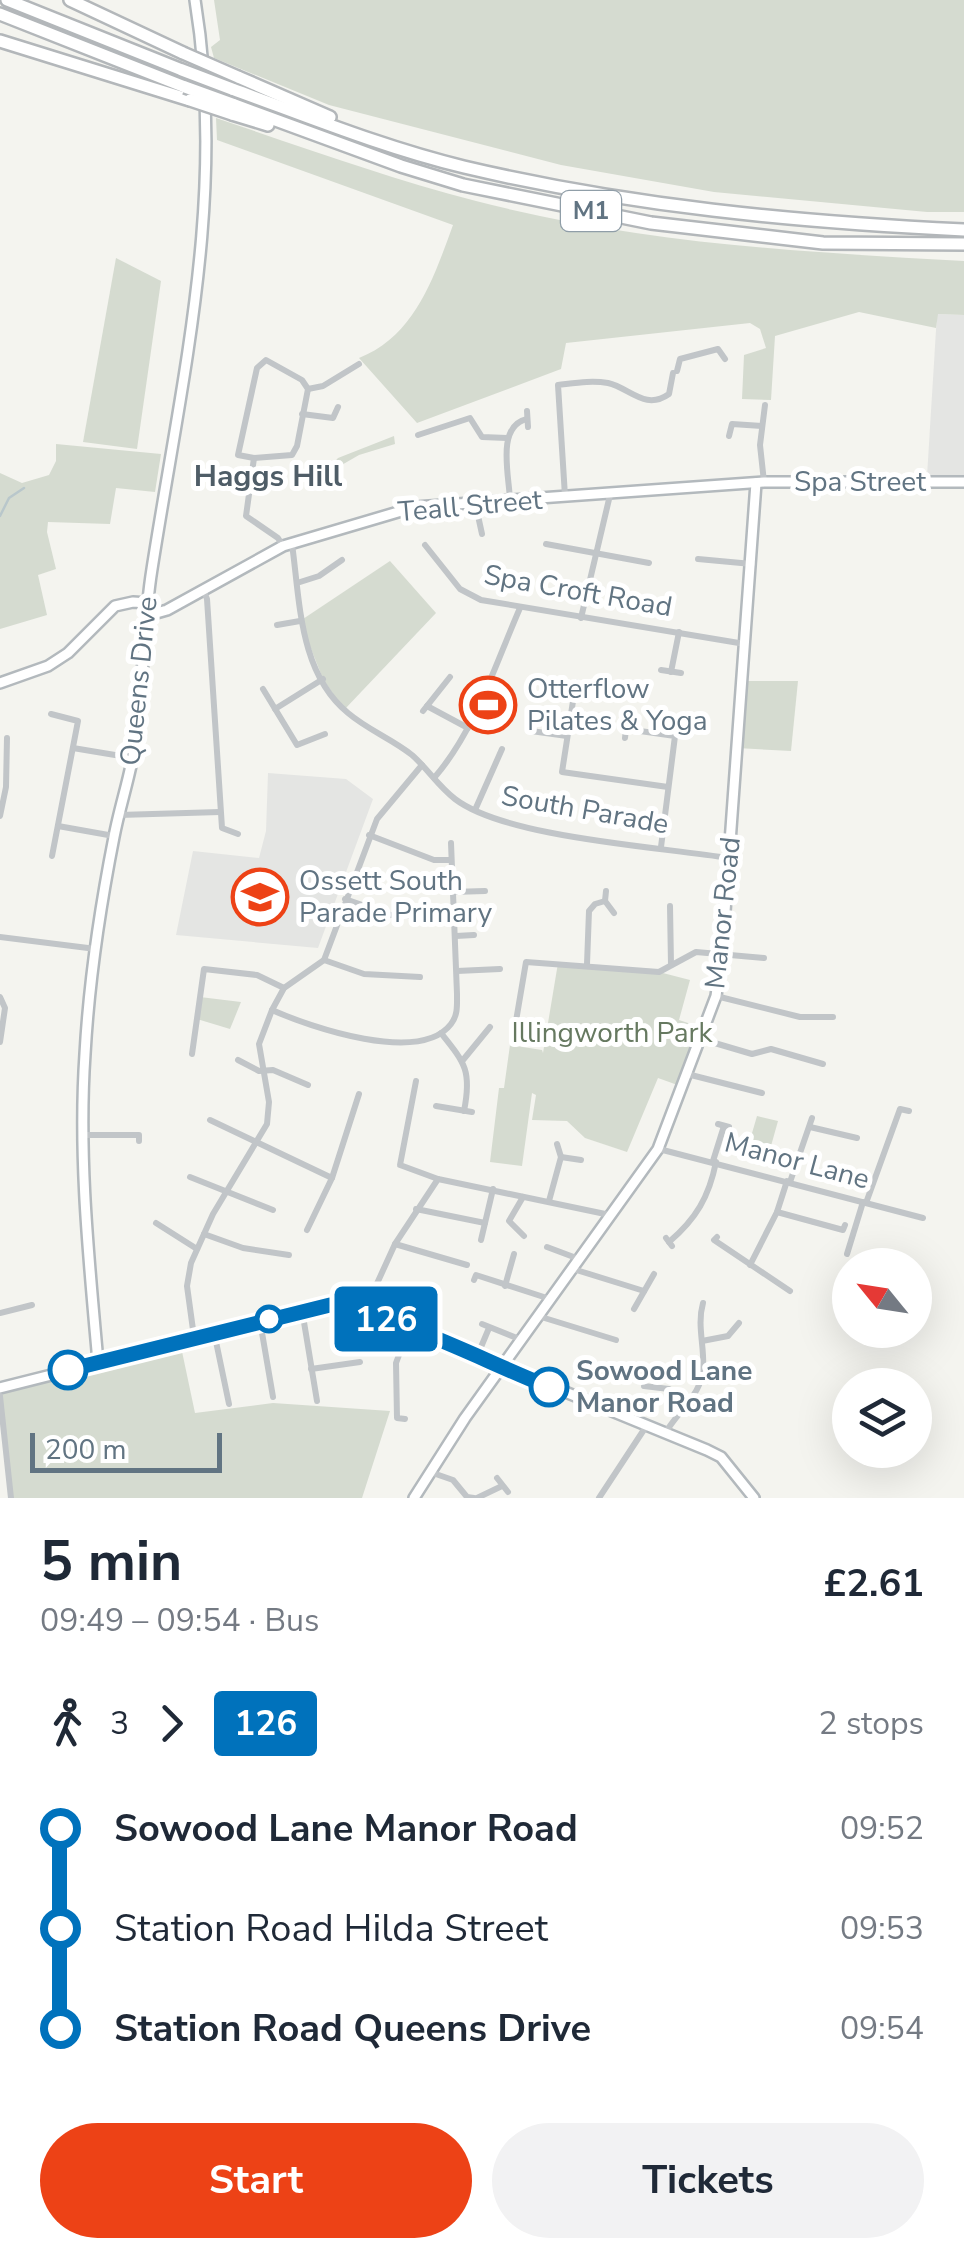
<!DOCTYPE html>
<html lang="en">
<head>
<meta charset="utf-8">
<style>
  :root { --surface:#fff; --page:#f2f2f3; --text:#1f2937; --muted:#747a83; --accent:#ed4216 }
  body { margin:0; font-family:"Nunito Sans",sans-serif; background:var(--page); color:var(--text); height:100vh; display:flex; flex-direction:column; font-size:38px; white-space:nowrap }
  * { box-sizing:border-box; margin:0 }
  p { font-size:32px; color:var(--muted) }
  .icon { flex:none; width:55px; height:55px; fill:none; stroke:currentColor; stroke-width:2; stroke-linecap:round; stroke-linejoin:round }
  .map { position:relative; height:1498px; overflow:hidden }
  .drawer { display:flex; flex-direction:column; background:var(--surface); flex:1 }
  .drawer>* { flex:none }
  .badge { padding:0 20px; border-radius:8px; font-size:35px; line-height:65px }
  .needle { width:65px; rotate:300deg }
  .controls { position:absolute; left:832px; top:1248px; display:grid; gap:20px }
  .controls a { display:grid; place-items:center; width:100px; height:100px; border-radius:50%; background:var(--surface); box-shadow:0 10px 40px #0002; font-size:50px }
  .scale { position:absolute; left:30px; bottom:25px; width:192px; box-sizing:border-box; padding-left:10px; border:5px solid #617482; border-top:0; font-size:28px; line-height:35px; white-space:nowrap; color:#617482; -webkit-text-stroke:8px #fff; paint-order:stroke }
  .map>.badge { position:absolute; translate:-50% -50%; box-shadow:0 0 0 5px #fff }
  .legs { display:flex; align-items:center; gap:15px; height:110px; padding:0 40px; font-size:32px }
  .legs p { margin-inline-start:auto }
  .head { display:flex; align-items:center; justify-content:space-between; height:170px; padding:0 40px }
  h1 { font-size:55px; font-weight:700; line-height:75px }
  .button { display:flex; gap:20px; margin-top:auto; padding:20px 40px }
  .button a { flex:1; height:115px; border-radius:60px; background:var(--accent); color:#fff; font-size:40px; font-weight:700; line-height:115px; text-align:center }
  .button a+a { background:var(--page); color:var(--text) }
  ul { padding:0 40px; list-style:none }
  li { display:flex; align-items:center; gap:35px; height:100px; font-size:38px }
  li i { display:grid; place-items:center; width:15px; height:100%; margin:0 12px; background:currentColor }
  li i::after { content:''; width:25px; height:25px; margin:-12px; border:8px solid; border-radius:50%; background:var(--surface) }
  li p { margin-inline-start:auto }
  li:first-child i { background:linear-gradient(#0000 50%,currentColor 0) }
  li:last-child i { background:linear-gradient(currentColor 50%,#0000 0) }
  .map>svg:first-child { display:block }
  .built { fill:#e4e5e3 }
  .green { fill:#d5dbd0 }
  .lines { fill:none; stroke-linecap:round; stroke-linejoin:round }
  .stream { stroke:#b9c7cb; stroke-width:2.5 }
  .secondary-casing { stroke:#b3b9bd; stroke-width:14 }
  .highway-casing { stroke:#b3b7ba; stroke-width:16 }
  .street { stroke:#c1c5c8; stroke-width:6 }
  .secondary { stroke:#fff; stroke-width:9 }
  .highway { stroke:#fff; stroke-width:11 }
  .highway-bridge-casing { stroke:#b3b7ba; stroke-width:16; stroke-linecap:butt }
  .highway-bridge { stroke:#fff; stroke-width:11 }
  .line-1-casing { stroke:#fff; stroke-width:22 }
  .line-1 { stroke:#0072bc; stroke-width:15 }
  .stop-1-dot { fill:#fff; stroke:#0072bc; stroke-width:5 }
  .labels { text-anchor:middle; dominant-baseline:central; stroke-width:10; stroke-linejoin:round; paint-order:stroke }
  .shield { fill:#fff; stroke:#909ea8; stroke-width:2.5 }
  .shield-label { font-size:25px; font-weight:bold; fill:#617482 }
  .street-label { font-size:28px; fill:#617482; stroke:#fff }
  .poi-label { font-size:28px; fill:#617482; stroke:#fff; text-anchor:start }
  .park-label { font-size:28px; fill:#667960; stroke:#fff }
  .stop-label { font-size:28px; font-weight:bold; fill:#617482; stroke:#fff; text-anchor:start }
  .neighbourhood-label { font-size:30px; font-weight:bold; fill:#4f5d67; stroke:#fff }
</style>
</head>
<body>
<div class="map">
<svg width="964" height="1498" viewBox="0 0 964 1498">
  <rect width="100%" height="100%" fill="#f4f4ef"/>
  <g class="built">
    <polygon points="937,314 964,315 964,477 927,476"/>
    <polygon points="268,773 346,779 373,799 318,948 176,935 193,851 259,858 266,831"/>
  </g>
  <g class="green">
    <polygon points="214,0 964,0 964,212 927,212 714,192 561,165 329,105 214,58 211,47 220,40"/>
    <path d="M216,118C302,147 388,178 476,201C638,243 799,252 964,261V315L938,314L936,328L859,312L775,336L771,400L742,399L744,355L766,348L760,329L750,323L566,343L561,369L417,423L359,358C415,336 434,277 453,225L217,140Z"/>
    <polygon points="116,258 161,281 137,449 83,442"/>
    <polygon points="394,436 395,444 359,455 333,470 331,466 338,458"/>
    <polygon points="56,444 161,454 155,492 116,488 110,524 48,522 47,532 56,569 38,575 47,615 0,629 0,473 22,483 49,475 56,461"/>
    <polygon points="390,561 436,613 344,710 323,679 300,621"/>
    <polygon points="743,681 798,681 791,751 737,748"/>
    <polygon points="558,963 659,972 690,980 679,1020 700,1027 683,1087 658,1078 627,1152 585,1138 567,1121 532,1120 536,1095 532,1093 522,1166 490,1162 499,1088 504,1088 510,1045 542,1050 543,1053"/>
    <polygon points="200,997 241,1002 230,1029 197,1019"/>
    <polygon points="757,1116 778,1121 771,1146 750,1140"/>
    <polygon points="180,1342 195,1413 273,1403 390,1411 362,1498 11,1498 0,1388"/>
  </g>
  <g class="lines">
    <polyline class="stream" points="0,516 9,498 24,488"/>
    <g class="secondary-casing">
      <g id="secondary">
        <polyline points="146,616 167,610 283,546 415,507 764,482 964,482"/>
        <polyline points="0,683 48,666 68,653 115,606 133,602 148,603"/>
        <path d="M98,1362C89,1260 78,1157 85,1054C89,981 100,908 114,837C119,810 128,783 133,756C144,694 142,631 152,569C182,377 227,195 195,0"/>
        <polyline points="0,1388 329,1305 364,1312 409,1328 707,1450 721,1457 754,1498"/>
        <polyline points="414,1498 465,1418 658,1149 716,996 722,953 756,483"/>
      </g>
    </g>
    <g class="highway-casing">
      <g id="highway">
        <polyline points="7,0 182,70"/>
        <polyline points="70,0 183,53"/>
        <polyline points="0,14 185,87"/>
        <polyline points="0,41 190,100"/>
        <polyline points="238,77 330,117"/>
        <path d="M232,89C309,117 385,148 464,167C629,206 796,222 964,230"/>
        <polyline points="232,104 401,166 463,185 651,223 823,243 964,244"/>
        <polyline points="232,114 268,125"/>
      </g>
    </g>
    <g class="street">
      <polygon points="266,360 302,380 308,389 297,446 292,455 254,458 238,455 257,368"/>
      <polyline points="677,371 680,359 718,349 725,359"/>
      <polyline points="308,389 323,386 359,364"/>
      <polyline points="527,411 528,427"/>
      <polyline points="302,414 333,418 338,407"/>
      <polyline points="418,435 470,418 482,437 507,438"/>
      <polyline points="729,436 732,424 762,426"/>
      <polyline points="254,458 246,516 278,538 283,546"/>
      <polyline points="764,482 760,445 765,405"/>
      <path d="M565,496L558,385C575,383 591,380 608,383C630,388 645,411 669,394L673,373"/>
      <path d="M510,500C509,475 496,426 527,419"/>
      <polyline points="475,502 482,534"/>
      <path d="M292,544C300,601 299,673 348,713C368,730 392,739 412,755C427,768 438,786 455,799C506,838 661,847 728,858"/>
      <polyline points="546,544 649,563"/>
      <polyline points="425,545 460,589 481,600 745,644"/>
      <polyline points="698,559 752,564"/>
      <polyline points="297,583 319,576 342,560"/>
      <polyline points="203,589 207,599 222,828 238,834"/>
      <polyline points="581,618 610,495"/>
      <polyline points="277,625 300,621"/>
      <polyline points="661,670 681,673"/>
      <polyline points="671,672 679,632"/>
      <polyline points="576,682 562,772 668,787"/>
      <polyline points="576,685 598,688"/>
      <polyline points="263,689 297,745 325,734"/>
      <polyline points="427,706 468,728"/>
      <polyline points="275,709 323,679"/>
      <polyline points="423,711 450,677"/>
      <polyline points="51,714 78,721 52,856"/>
      <polyline points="531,731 567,736"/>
      <polyline points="625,738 626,729 675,736 661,847"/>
      <polyline points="73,748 133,758"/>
      <path d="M434,778C475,731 495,665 520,608"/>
      <polyline points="475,810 502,749"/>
      <polyline points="119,815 220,812"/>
      <polyline points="0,816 6,787 7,738"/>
      <polyline points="58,826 114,836"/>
      <polyline points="369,835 434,860 451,860"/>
      <polyline points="606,891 605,901 614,913"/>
      <polyline points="452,892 485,891"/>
      <polyline points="345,899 391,915 421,916"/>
      <polyline points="670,906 671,965"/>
      <polyline points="456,936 474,935"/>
      <polyline points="0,937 96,949"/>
      <polyline points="324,960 364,974 420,977"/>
      <polyline points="587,964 589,911 595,904 605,901"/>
      <polyline points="457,971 500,969"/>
      <polyline points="716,996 800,1017 833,1017"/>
      <polyline points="0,997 5,1008 0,1042"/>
      <path d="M272,1010C310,1027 420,1065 451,1024C458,1015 457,1005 457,994L451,843"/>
      <polyline points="516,1021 526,962 659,972 696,952 764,958"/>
      <path d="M441,1033C465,1063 472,1071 464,1111"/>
      <polyline points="701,1039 752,1054 771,1049 823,1064"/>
      <polyline points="192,1054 204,969 257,975 284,988"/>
      <polyline points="238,1060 259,1071 273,1070 308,1085"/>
      <polyline points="463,1060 490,1027"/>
      <polyline points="687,1074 762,1093"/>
      <polyline points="416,1081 400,1165 438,1179"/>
      <polyline points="436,1106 472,1112"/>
      <polyline points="210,1120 332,1178"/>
      <polyline points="718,1124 729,1127"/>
      <polyline points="810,1127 857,1138"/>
      <polyline points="83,1135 139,1135 139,1141"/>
      <polyline points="659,1149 923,1218"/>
      <polyline points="561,1157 581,1160"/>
      <polyline points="713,1161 724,1126"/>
      <polyline points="190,1177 273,1210"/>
      <polyline points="790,1182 812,1118"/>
      <polyline points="523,1197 509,1221 524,1236"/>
      <polyline points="549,1201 561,1157 557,1144"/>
      <polyline points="866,1203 900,1109 909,1111"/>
      <polyline points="416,1209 485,1223 493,1189"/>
      <polyline points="777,1212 843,1230 845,1225"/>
      <polyline points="156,1223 197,1249"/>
      <polyline points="307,1230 332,1178 359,1094"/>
      <polyline points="204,1234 243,1248 289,1255"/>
      <polyline points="717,1237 714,1240 790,1291"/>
      <polyline points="666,1238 672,1246"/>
      <polyline points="481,1240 485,1223"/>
      <path d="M669,1242C696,1219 709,1197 716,1162"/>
      <polyline points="395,1244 467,1265"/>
      <polyline points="547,1247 579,1259"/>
      <polyline points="847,1254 863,1202"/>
      <polyline points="750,1265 777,1212 787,1181"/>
      <polyline points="573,1269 644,1291"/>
      <polyline points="474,1280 476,1275 550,1299"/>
      <polyline points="505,1286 514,1254"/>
      <polyline points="634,1309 654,1274"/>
      <polyline points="302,1310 317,1401"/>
      <polyline points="364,1312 395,1244 438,1179 610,1215"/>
      <polyline points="0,1313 32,1305"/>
      <polyline points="538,1316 616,1340"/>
      <polyline points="260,1321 273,1397"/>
      <polyline points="482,1324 522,1340"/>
      <polyline points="214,1332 229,1404"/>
      <polyline points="194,1337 187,1286 191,1263 213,1214 267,1124 269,1102 259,1044 272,1010 284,988 324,960 377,819 422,765"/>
      <polyline points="702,1341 728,1336 739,1323"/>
      <polyline points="481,1347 489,1328"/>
      <polyline points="311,1369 360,1362"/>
      <polyline points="644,1386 669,1389 687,1401"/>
      <polyline points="0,1396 11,1498"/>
      <polyline points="405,1419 397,1418 396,1363 409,1328"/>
      <path d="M666,1432C675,1416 693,1401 699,1385C710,1358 695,1331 703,1303"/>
      <polyline points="430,1472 453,1480 467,1497 474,1498"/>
      <polyline points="497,1478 508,1492"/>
      <polyline points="477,1498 502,1486"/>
      <polyline points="599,1498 647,1425"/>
    </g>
    <use href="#secondary" class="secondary"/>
    <use href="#highway" class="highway"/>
    <g class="highway-bridge-casing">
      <g id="highway-bridge">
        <polyline points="183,53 238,77"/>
        <polyline points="182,70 232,89"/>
        <polyline points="185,87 232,104"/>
        <polyline points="190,100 232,114"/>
      </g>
    </g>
    <use href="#highway-bridge" class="highway-bridge"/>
  </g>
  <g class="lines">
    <g class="line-1-casing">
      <path id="line-1" d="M68,1370L330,1305C406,1319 477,1358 549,1387"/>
    </g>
    <use href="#line-1" class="line-1"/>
  </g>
  <defs>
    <g id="stadium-ring" transform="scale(2.875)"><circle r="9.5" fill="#fff" stroke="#ed4216" stroke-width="1.5"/><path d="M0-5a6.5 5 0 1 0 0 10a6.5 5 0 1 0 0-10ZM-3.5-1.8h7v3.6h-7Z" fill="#ed4216"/></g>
    <g id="school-ring" transform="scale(2.875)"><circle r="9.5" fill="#fff" stroke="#ed4216" stroke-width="1.5"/><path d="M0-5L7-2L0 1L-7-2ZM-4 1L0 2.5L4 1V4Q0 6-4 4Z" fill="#ed4216"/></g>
  </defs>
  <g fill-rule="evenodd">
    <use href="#stadium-ring" x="488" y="705"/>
    <use href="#school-ring" x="260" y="897"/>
  </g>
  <g class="stop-1-dot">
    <circle cx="269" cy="1319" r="12"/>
    <circle cx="68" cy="1370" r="18"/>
    <circle cx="549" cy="1387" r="18"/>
  </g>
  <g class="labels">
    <rect class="shield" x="561" y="191" width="60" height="40" rx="8"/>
    <g class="shield-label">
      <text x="591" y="211">M1</text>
    </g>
    <g class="street-label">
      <text x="860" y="482">Spa Street</text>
      <text transform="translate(470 506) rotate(-5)">Teall Street</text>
      <text transform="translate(578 591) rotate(10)">Spa Croft Road</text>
      <text transform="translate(139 681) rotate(-84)">Queens Drive</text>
      <text transform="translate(585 810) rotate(10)">South Parade</text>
      <text transform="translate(723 913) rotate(-84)">Manor Road</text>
      <text transform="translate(797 1161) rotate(15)">Manor Lane</text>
    </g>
    <g class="poi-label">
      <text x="527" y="689">Otterflow<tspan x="527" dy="32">Pilates &amp; Yoga</tspan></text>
      <text x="299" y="881">Ossett South<tspan x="299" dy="32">Parade Primary</tspan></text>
    </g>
    <g class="park-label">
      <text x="612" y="1033">Illingworth Park</text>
    </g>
    <g class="stop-label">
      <text x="576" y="1371">Sowood Lane<tspan x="576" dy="32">Manor Road</tspan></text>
    </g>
    <g class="neighbourhood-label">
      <text x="268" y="476">Haggs Hill</text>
    </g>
  </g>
</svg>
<div class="controls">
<a><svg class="needle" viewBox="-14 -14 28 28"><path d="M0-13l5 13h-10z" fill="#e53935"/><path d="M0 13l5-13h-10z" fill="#747a83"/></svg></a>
<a><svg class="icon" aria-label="layers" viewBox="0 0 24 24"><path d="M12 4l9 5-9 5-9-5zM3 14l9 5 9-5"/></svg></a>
</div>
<div class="scale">200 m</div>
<b class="badge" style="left:386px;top:1319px;background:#0072bc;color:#fff">126</b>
</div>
<section class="drawer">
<div class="head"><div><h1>5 min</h1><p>09:49 – 09:54 · Bus</p></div><b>£2.61</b></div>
<div class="legs"><svg class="icon" aria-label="walk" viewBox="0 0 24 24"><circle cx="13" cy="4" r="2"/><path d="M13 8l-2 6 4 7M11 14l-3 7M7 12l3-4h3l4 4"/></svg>3<svg class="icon" aria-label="forward" viewBox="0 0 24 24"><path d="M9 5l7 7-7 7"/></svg><b class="badge" style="background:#0072bc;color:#fff">126</b><p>2 stops</p></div>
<ul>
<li><i style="color:#0072bc"></i><b>Sowood Lane Manor Road</b><p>09:52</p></li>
<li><i style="color:#0072bc"></i><span>Station Road Hilda Street</span><p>09:53</p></li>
<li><i style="color:#0072bc"></i><b>Station Road Queens Drive</b><p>09:54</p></li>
</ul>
<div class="button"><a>Start</a><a>Tickets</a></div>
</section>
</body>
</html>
